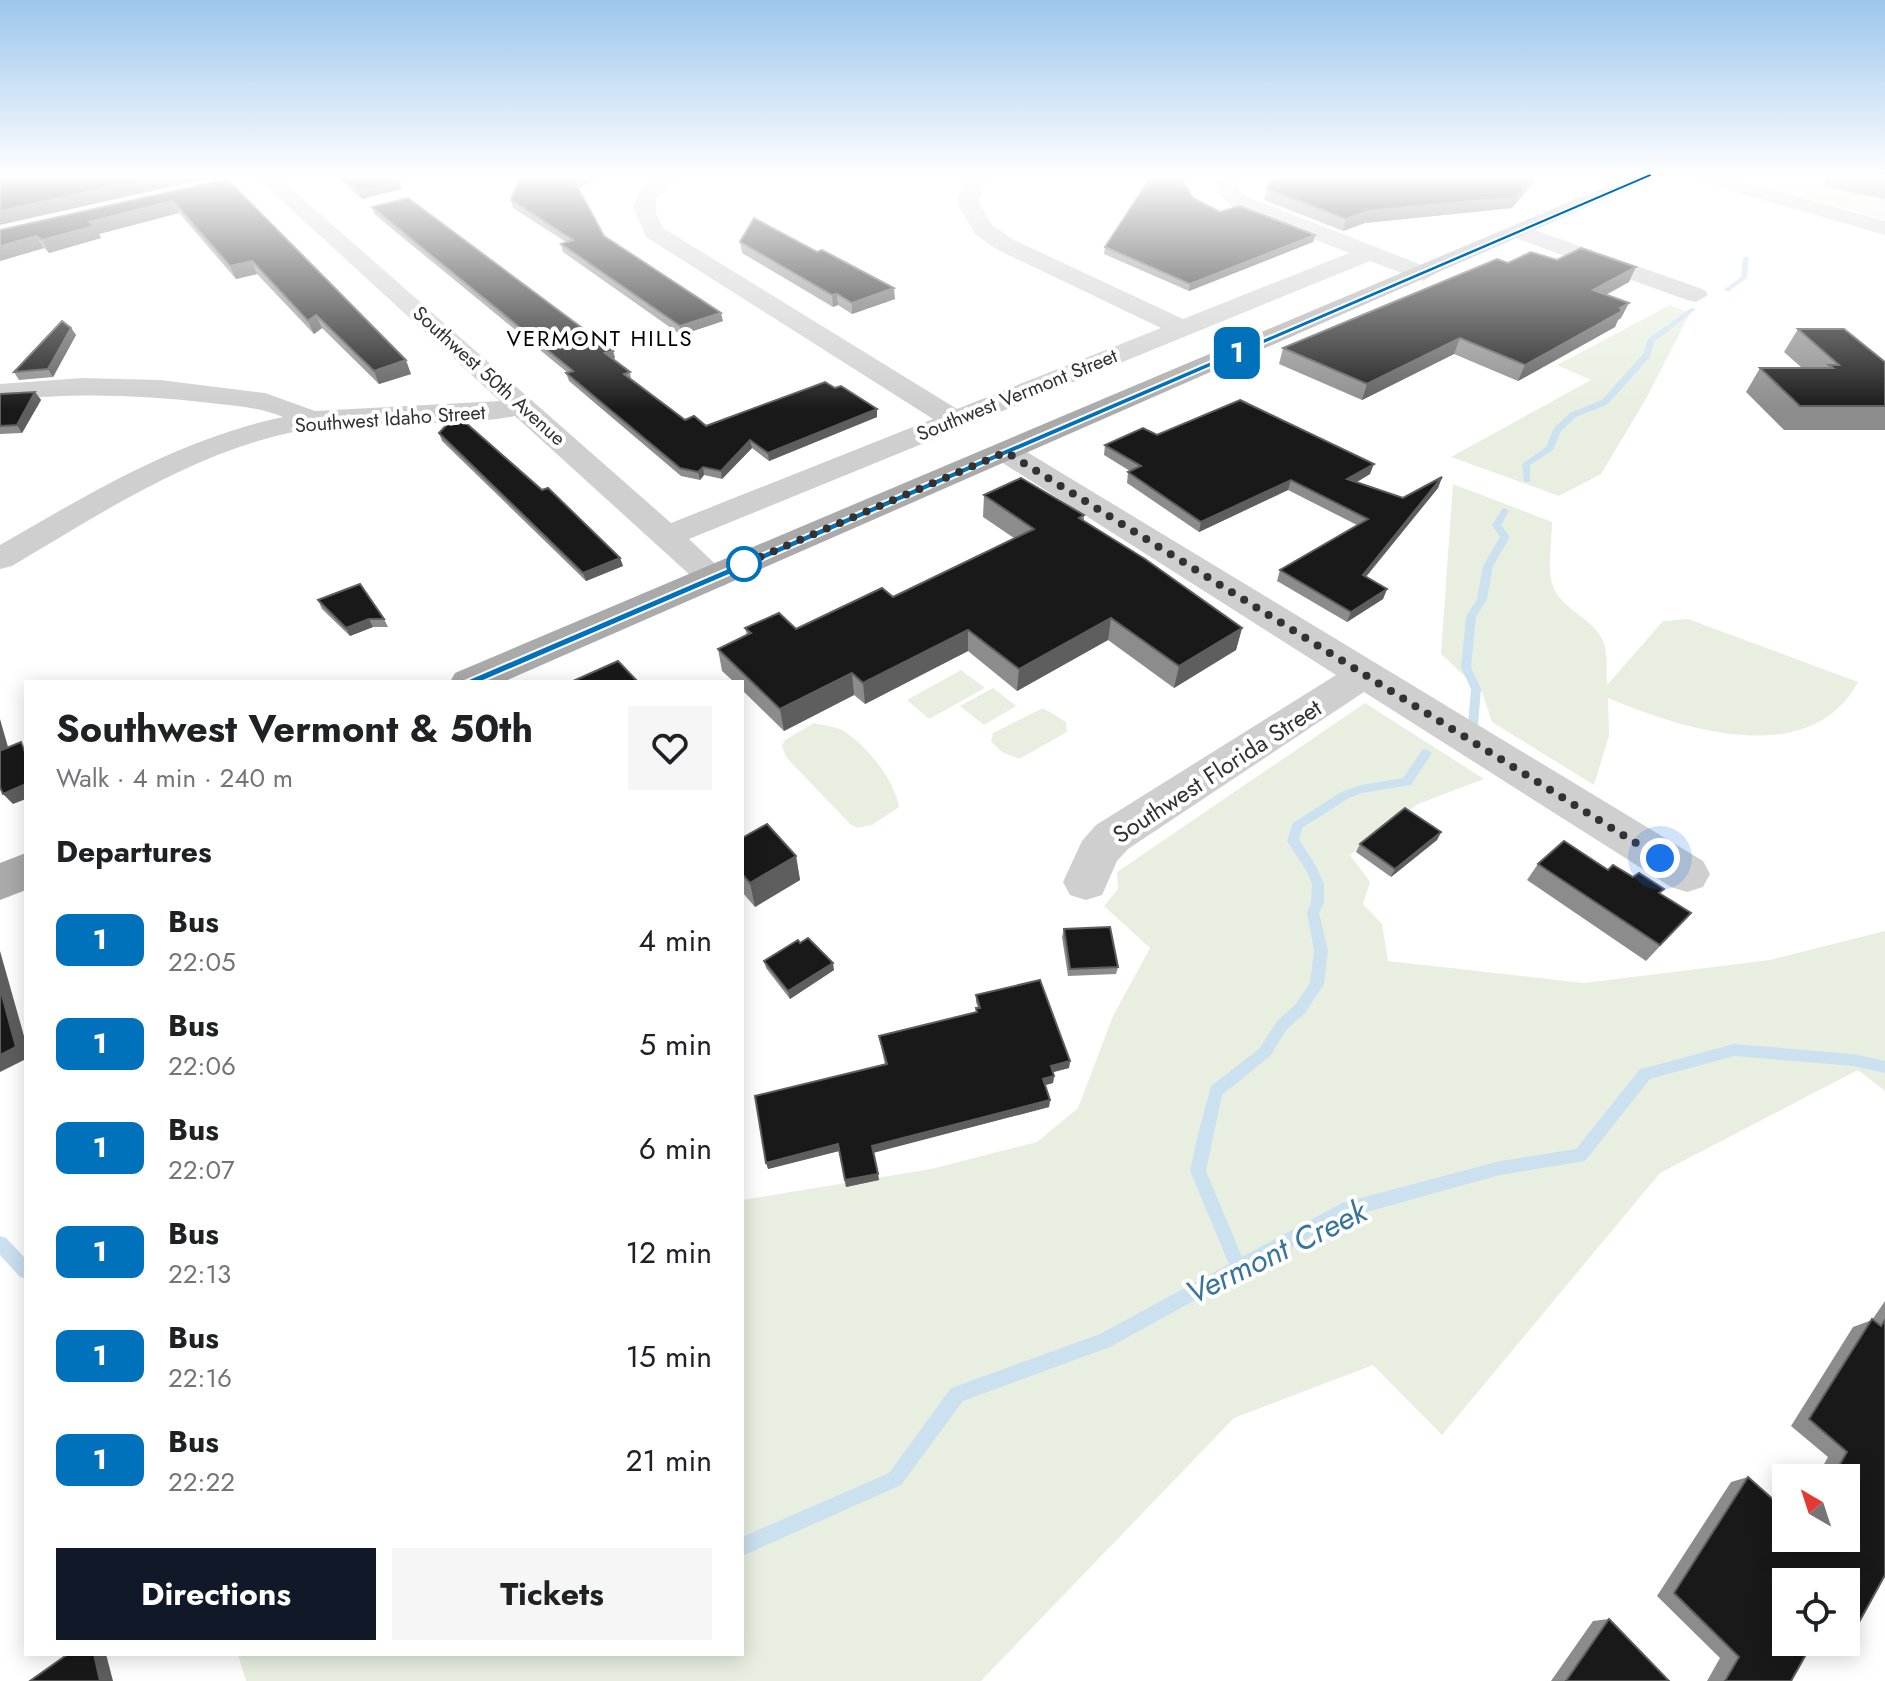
<!DOCTYPE html>
<html lang="en">
<head>
<meta charset="utf-8">
<style>
  :root { --surface:#fff; --page:#f6f6f6; --text:#202124; --muted:#757577; --accent:#111827 }
  body { margin:0; font-family:Jost,sans-serif; background:var(--page); color:var(--text); height:100vh; display:flex; flex-direction:column; font-size:30px; white-space:nowrap }
  * { box-sizing:border-box; margin:0 }
  p { font-size:26px; color:var(--muted) }
  .icon { flex:none; width:44px; height:44px; fill:none; stroke:currentColor; stroke-width:2; stroke-linecap:round; stroke-linejoin:round }
  .map { position:relative; flex:1; overflow:hidden }
  .drawer { position:absolute; left:24px; top:680px; width:720px; height:976px; display:flex; flex-direction:column; background:var(--surface); border-radius:0px; box-shadow:0 4px 20px #0003 }
  .drawer>* { flex:none }
  .badge { padding:0 16px; border-radius:12px; font-size:28px; line-height:52px }
  .needle { width:52px; rotate:321deg }
  .buttons { position:absolute; left:1772px; top:1464px; display:grid; gap:16px }
  .buttons a { display:grid; place-items:center; width:88px; height:88px; border-radius:0px; background:var(--surface); box-shadow:0 4px 20px #0003; font-size:40px }
  .you { position:absolute; width:40px; height:40px; margin:-20px; border:6px solid #fff; border-radius:50%; background:#1a73e8; box-shadow:0 0 0 12px #1a73e833 }
  .map>.badge { position:absolute; translate:-50% -50%; box-shadow:0 0 0 4px #fff }
  h2 { padding:0 32px; font-size:30px; line-height:72px }
  .round { display:grid; place-items:center; flex:none; width:84px; height:84px; border-radius:0px; background:var(--page) }
  .overview { display:flex; align-items:center; justify-content:space-between; height:136px; padding:0 32px }
  h1 { font-size:38px; font-weight:700; line-height:60px }
  .cta { display:flex; gap:16px; margin-top:auto; padding:16px 32px }
  .cta a { flex:1; height:92px; border-radius:0px; background:var(--accent); color:#fff; font-size:32px; font-weight:700; line-height:92px; text-align:center }
  .cta a+a { background:var(--page); color:var(--text) }
  ul { padding:0; list-style:none }
  li { display:flex; align-items:center; gap:24px; height:104px; padding:0 32px }
  li div { flex:1 }
  li b { display:block; font-size:30px }
  li em { font-style:normal }
  li .badge { min-width:88px; font-weight:700; text-align:center }
  .map>svg:first-child { display:block }
  .green { fill:#e8efe0 }
  .lines { fill:none; stroke-linecap:round; stroke-linejoin:round }
  .stream { fill:#cbe1f0; fill-rule:evenodd }
  .minor { fill:#cfcfcf; fill-rule:evenodd }
  .major { fill:#aaa; fill-rule:evenodd }
  .wall { fill:#8c8c8c }
  .shaded-wall { fill:#5e5e5e }
  .building { fill:#191919; stroke:#5e5e5e; stroke-width:2 }
  .line { fill:#0072bc; stroke:#fff; stroke-width:2 }
  .walk { stroke:#323232; stroke-width:8; stroke-dasharray:0 14.4 }
  .stop-dot { fill:#fff; stroke:#0072bc; stroke-width:4 }
  .labels { text-anchor:middle; dominant-baseline:central; stroke-width:8; stroke-linejoin:round; paint-order:stroke }
  .far-street-label { font-size:20px; fill:#323232; stroke:#fff }
  .far-neighbourhood-label { font-size:22px; letter-spacing:2px; fill:#000; stroke:#fff }
  .street-label { font-size:24px; fill:#323232; stroke:#fff }
  .near-water-label { font-size:32px; font-style:italic; fill:#39749c; stroke:#fff }
</style>
</head>
<body>
<div class="map">
<svg width="1885" height="1681" viewBox="0 0 1885 1681">
  <rect width="100%" height="100%" fill="#fff"/>
  <g class="green">
    <polygon points="1730,175 1885,175 1885,220 1731,176"/>
    <polygon points="1670,305 1690,313 1647,397 1601,474 1559,496 1451,457 1591,380 1557,365"/>
    <path d="M1453,484L1552,522C1552,540 1548,561 1551,579C1556,607 1586,614 1600,635C1609,649 1606,669 1607,685L1663,621L1688,619L1858,682C1811,771 1681,729 1608,698L1609,736L1594,785L1492,722L1482,692L1441,654Z"/>
    <polygon points="961,670 985,688 929,719 907,700"/>
    <polygon points="993,688 1016,706 984,725 960,706"/>
    <polygon points="1365,703 1484,779 1418,804 1350,855 1370,882 1363,904 1382,924 1388,961 1584,983 1770,960 1885,931 1885,1091 1858,1070 1660,1173 1442,1435 1373,1365 1234,1418 981,1681 246,1681 238,1654 742,1654 742,1200 931,1169 1037,1142 1078,1108 1113,1016 1150,948 1104,906 1118,889 1117,872"/>
    <polygon points="1043,708 1066,722 1067,732 1019,759 1002,752 991,742 993,733"/>
    <path d="M814,723C824,726 837,726 845,732C868,747 895,781 899,807L872,825L857,828L850,824L786,757L782,746L785,740Z"/>
  </g>
  <g class="lines">
    <g class="stream">
      <polygon points="1746,256 1749,258 1747,278 1729,291 1725,291 1725,289 1741,277 1743,258"/>
      <polygon points="1691,308 1696,309 1654,342 1650,357 1608,404 1576,417 1561,431 1553,450 1530,465 1530,482 1524,482 1522,464 1546,447 1554,428 1570,413 1602,400 1643,354 1648,339"/>
      <polygon points="1505,508 1509,511 1501,525 1510,537 1493,566 1487,599 1476,617 1471,667 1481,689 1478,725 1473,729 1468,725 1471,689 1461,667 1466,617 1477,599 1483,566 1500,537 1492,525 1502,509"/>
      <polygon points="1426,749 1432,753 1411,785 1362,793 1349,798 1302,828 1299,840 1315,864 1324,884 1324,903 1319,913 1328,950 1324,984 1305,1013 1287,1029 1270,1056 1222,1095 1206,1171 1242,1257 1342,1203 1500,1161 1576,1149 1640,1069 1645,1068 1734,1044 1853,1054 1885,1061 1885,1073 1853,1066 1734,1056 1650,1079 1585,1161 1500,1175 1345,1218 1246,1272 1245,1276 1237,1277 1110,1347 963,1401 901,1485 742,1556 742,1537 889,1473 951,1388 1100,1334 1229,1264 1190,1171 1197,1138 1211,1086 1260,1048 1277,1021 1295,1005 1310,983 1314,950 1307,913 1311,903 1312,884 1306,870 1287,841 1293,823 1341,792 1361,785 1403,778 1422,750"/>
      <polygon points="0,1236 6,1238 26,1259 26,1279 20,1277 0,1255"/>
    </g>
    <g class="minor">
      <path d="M254,175H276L671,523L933,419L646,237L633,206L641,189L657,175H681L656,199V213L663,228L957,409L1161,328L996,249L975,234L957,203L963,184L971,175H993L983,186L979,203L992,225L1012,239L1183,319L1349,253L1234,208L1217,192L1221,175H1241L1239,190L1250,198L1432,269L1435,274L1423,281L1370,261L689,539L730,578L725,585L713,589L701,585L515,416C447,429 377,417 309,429C201,447 105,511 12,566L0,569V545C90,493 180,439 283,417C260,407 235,406 210,403C140,394 71,393 0,400V384L82,378L160,380L265,393L315,411L500,401Z"/>
      <polygon points="1688,175 1720,175 1885,221 1885,235 1691,179"/>
      <polygon points="1520,225 1705,290 1708,295 1696,302 1687,300 1512,237 1509,232"/>
      <polygon points="1006,443 1017,446 1703,861 1710,874 1703,887 1687,892 1671,887 1364,692 1128,849 1117,861 1102,895 1086,900 1070,895 1063,882 1082,841 1096,825 1336,675 995,458 991,452 995,446"/>
    </g>
    <g class="major">
      <polygon points="1633,175 1660,175 503,682 450,682 455,673"/>
      <polygon points="26,853 26,890 0,900 0,863"/>
    </g>
  </g>
  <g class="wall">
    <polygon points="333,175 394,175 392,175 400,182 402,189 362,199"/>
    <polygon points="521,175 603,175 578,189 604,236 723,321 681,335 563,252 561,244 566,242 513,208 511,200"/>
    <polygon points="924,175 940,175 934,179"/>
    <polygon points="1037,175 1059,175 1056,178"/>
    <polygon points="1141,175 1182,175 1180,178 1193,198 1220,212 1315,235 1313,242 1189,291 1104,254 1105,247 1146,184"/>
    <polygon points="1826,175 1885,175 1885,199 1824,187"/>
    <polygon points="227,179 411,374 379,384 322,328 314,334 257,274 236,279 179,213 99,234 101,238 49,253 44,248 0,261 0,230"/>
    <polygon points="1267,189 1512,208 1365,223 1343,231 1264,200"/>
    <polygon points="372,207 613,351 615,358 613,359 630,372 631,379 685,420 706,426 835,388 877,409 877,417 769,461 752,448 722,479 704,475 700,480 681,476 569,381 566,373 568,373 374,214"/>
    <polygon points="740,242 895,299 852,314 838,305 833,307 742,253"/>
    <polygon points="1557,260 1629,282 1606,295 1621,318 1618,320 1615,327 1518,381 1454,354 1362,400 1279,364 1283,348"/>
    <polygon points="71,328 76,335 53,377 19,380 14,372"/>
    <polygon points="1798,329 1885,362 1885,430 1784,430 1746,392 1760,368 1802,368 1784,352"/>
    <polygon points="35,392 41,400 22,433 0,434 0,394"/>
    <polygon points="439,433 542,490 620,558 623,566 586,581 442,441"/>
    <polygon points="1157,435 1370,474 1356,482 1403,498 1442,477 1438,488 1366,577 1387,589 1383,599 1347,622 1277,581 1280,570 1357,525 1288,490 1199,532 1127,483 1128,472 1130,471 1104,455 1105,445"/>
    <polygon points="984,495 1084,515 1084,521 1242,628 1236,650 1174,688 1108,640 1017,691 968,651 865,704 854,695 784,731 742,690 742,682 734,682 722,671 718,649 747,635 745,628 796,629 893,597 1014,538 983,517"/>
    <polygon points="318,600 384,619 388,627 373,627 350,636 322,609"/>
    <polygon points="1441,832 1437,840 1391,877 1356,852 1360,844"/>
    <polygon points="742,838 796,856 800,880 755,907 742,892"/>
    <polygon points="1538,864 1608,870 1660,894 1691,913 1646,961 1527,880"/>
    <polygon points="1064,929 1118,967 1116,974 1068,976 1062,937"/>
    <polygon points="800,943 834,970 790,999 766,968 764,961"/>
    <polygon points="976,995 1070,1061 1069,1068 1053,1072 1054,1076 1053,1083 1045,1085 1050,1100 1049,1107 873,1152 879,1180 846,1187 839,1151 768,1169 885,1065 879,1036 976,1012 976,1008 978,1008 976,1002"/>
    <polygon points="1885,1301 1885,1575 1847,1644 1825,1646 1821,1642 1846,1642 1846,1582 1791,1681 1707,1681 1720,1658 1657,1596 1731,1482 1748,1477 1786,1538 1846,1538 1846,1478 1816,1478 1828,1457 1791,1426 1853,1327 1872,1320"/>
    <polygon points="1609,1619 1669,1681 1551,1681 1593,1621"/>
  </g>
  <g class="shaded-wall">
    <polygon points="164,175 218,176 0,225 0,211"/>
    <polygon points="588,175 603,175 576,190 575,182"/>
    <polygon points="1535,175 1540,175 1512,208 1365,223 1343,231 1346,219 1368,211"/>
    <polygon points="400,182 402,189 362,199 359,191"/>
    <polygon points="173,201 179,213 99,234 101,238 49,253 42,240 89,222"/>
    <polygon points="1315,235 1313,242 1189,291 1190,284"/>
    <polygon points="36,236 44,248 0,261 0,246"/>
    <polygon points="252,261 257,274 236,279 230,266"/>
    <polygon points="1636,267 1629,282 1586,305 1593,290"/>
    <polygon points="894,288 895,299 852,314 852,303"/>
    <polygon points="837,294 838,305 833,307 832,295"/>
    <polygon points="1629,303 1621,318 1618,320 1615,327 1518,381 1525,365"/>
    <polygon points="721,313 723,321 681,335 680,326"/>
    <polygon points="316,315 322,328 314,334 308,321"/>
    <polygon points="71,328 76,335 53,377 48,369"/>
    <polygon points="1460,338 1454,354 1362,400 1367,384"/>
    <polygon points="613,351 615,358 607,361 605,353"/>
    <polygon points="406,360 411,374 379,384 374,371"/>
    <polygon points="35,392 41,400 22,433 17,425"/>
    <polygon points="877,409 877,417 769,461 768,453"/>
    <polygon points="750,440 752,448 722,479 721,471"/>
    <polygon points="1374,464 1370,474 1344,490 1347,479"/>
    <polygon points="703,467 704,475 700,480 698,472"/>
    <polygon points="1442,477 1438,488 1359,585 1363,575"/>
    <polygon points="1291,480 1288,490 1199,532 1201,522"/>
    <polygon points="620,558 623,566 586,581 583,573"/>
    <polygon points="1387,589 1383,599 1347,622 1351,612"/>
    <polygon points="1111,618 1108,640 1017,691 1019,669"/>
    <polygon points="369,619 373,627 350,636 346,628"/>
    <polygon points="1242,628 1236,650 1174,688 1179,666"/>
    <polygon points="968,630 968,651 865,704 863,683"/>
    <polygon points="852,673 854,695 784,731 780,709"/>
    <polygon points="0,719 12,761 2,750 0,743"/>
    <polygon points="26,784 26,799 13,804 3,794"/>
    <polygon points="1441,832 1437,840 1391,877 1395,869"/>
    <polygon points="796,856 800,880 755,907 750,883"/>
    <polygon points="0,951 26,1043 26,1059 0,1072"/>
    <polygon points="833,963 834,970 790,999 788,991"/>
    <polygon points="1070,1061 1069,1068 1050,1073 1051,1066"/>
    <polygon points="1054,1076 1053,1083 1042,1086 1043,1079"/>
    <polygon points="1050,1100 1049,1107 873,1153 872,1146"/>
    <polygon points="838,1144 839,1151 768,1169 766,1163"/>
    <polygon points="878,1174 879,1180 846,1187 845,1180"/>
    <polygon points="94,1654 106,1654 113,1681 100,1681"/>
  </g>
  <g class="building">
    <polygon points="0,175 164,175 0,211"/>
    <polygon points="339,175 391,175 400,182 359,191"/>
    <polygon points="521,175 588,175 575,182 604,236 721,313 680,326 561,244 573,240 511,200"/>
    <polygon points="1146,175 1179,175 1193,198 1220,212 1240,206 1315,235 1190,284 1105,247 1149,180"/>
    <polygon points="1273,175 1535,175 1516,197 1368,211 1346,219 1267,189"/>
    <polygon points="227,179 406,360 374,371 316,315 308,321 252,261 230,266 173,201 89,222 94,226 42,240 36,236 0,246 0,230"/>
    <polygon points="408,198 613,351 605,353 630,372 624,374 685,420 694,416 706,426 825,382 835,388 841,386 877,409 768,453 750,440 721,471 703,467 698,472 680,468 566,373 573,371 372,207"/>
    <polygon points="754,218 817,252 822,250 894,288 852,303 837,294 832,295 740,242"/>
    <polygon points="1581,248 1636,267 1593,290 1629,303 1620,308 1622,311 1525,365 1460,338 1367,384 1283,348 1497,259 1508,263 1531,252 1557,260"/>
    <polygon points="62,321 71,328 48,369 14,372"/>
    <polygon points="1798,329 1844,329 1885,362 1885,406 1800,406 1760,368 1833,368 1829,365 1839,365"/>
    <polygon points="35,392 17,425 0,426 0,394"/>
    <polygon points="1240,400 1374,464 1347,479 1403,498 1442,477 1363,575 1387,589 1351,612 1280,570 1368,519 1291,480 1201,522 1128,472 1141,466 1105,445 1143,428 1157,435"/>
    <polygon points="454,417 459,417 542,490 548,488 620,558 583,573 439,433"/>
    <polygon points="1021,478 1084,515 1079,518 1145,559 1242,628 1179,666 1111,618 1019,669 968,630 863,683 852,673 780,709 718,649 751,633 745,628 779,613 796,629 882,588 893,597 1034,529 984,495"/>
    <polygon points="360,584 384,619 369,619 346,628 318,600"/>
    <polygon points="618,661 638,682 571,682"/>
    <polygon points="21,742 26,755 26,784 3,794 0,787 0,743 2,750"/>
    <polygon points="1405,808 1441,832 1395,869 1360,844"/>
    <polygon points="767,824 796,856 750,883 742,874 742,838"/>
    <polygon points="1564,841 1608,870 1613,865 1633,877 1639,873 1664,889 1659,893 1691,913 1660,945 1538,864"/>
    <polygon points="1110,927 1118,967 1070,969 1064,929"/>
    <polygon points="808,938 833,963 788,991 764,961 798,940 800,943"/>
    <polygon points="1040,980 1070,1061 1051,1066 1054,1076 1043,1079 1050,1100 872,1146 878,1174 845,1180 838,1144 766,1163 755,1096 887,1064 879,1036 977,1012 976,1008 980,1008 976,995"/>
    <polygon points="0,988 16,1047 0,1055"/>
    <polygon points="1872,1319 1881,1326 1885,1320 1885,1575 1847,1644 1844,1642 1846,1642 1846,1582 1786,1582 1786,1642 1813,1642 1791,1681 1725,1681 1739,1657 1674,1593 1748,1477 1786,1511 1786,1538 1846,1538 1846,1478 1832,1478 1847,1452 1809,1419"/>
    <polygon points="1609,1619 1669,1681 1566,1681"/>
    <polygon points="68,1654 94,1654 100,1681 30,1681"/>
  </g>
  <linearGradient id="sky" x2="0" y2="1"><stop stop-color="#9cc6eb"/><stop offset="0.43" stop-color="#fff"/><stop offset="1" stop-color="#fff" stop-opacity="0"/></linearGradient>
  <rect width="1885" height="410" fill="url(#sky)"/>
  <polygon class="line" points="1650,173 1653,176 474,685 462,682"/>
  <g class="lines">
    <polyline class="walk" points="744,564 739,566 1006,452 1660,858"/>
  </g>
  <circle class="stop-dot" cx="744" cy="564" r="16"/>
  <g class="labels">
    <g class="far-street-label">
      <text transform="translate(489 376) rotate(42)">Southwest 50th Avenue</text>
      <text transform="translate(1017 395) rotate(-22)">Southwest Vermont Street</text>
      <text transform="translate(390 419) rotate(-4)">Southwest Idaho Street</text>
    </g>
    <g class="far-neighbourhood-label">
      <text x="600" y="338">VERMONT HILLS</text>
    </g>
    <g class="street-label">
      <text transform="translate(1217 771) rotate(-33)">Southwest Florida Street</text>
    </g>
    <g class="near-water-label">
      <text transform="translate(1276 1252) rotate(-26)">Vermont Creek</text>
    </g>
  </g>
</svg>
<div class="buttons">
<a><svg class="needle" viewBox="-14 -14 28 28"><path d="M0-13l5 13h-10z" fill="#e53935"/><path d="M0 13l5-13h-10z" fill="#757577"/></svg></a>
<a><svg class="icon" aria-label="locate" viewBox="0 0 24 24"><circle cx="12" cy="12" r="6"/><path d="M12 2v4M12 18v4M2 12h4M18 12h4"/></svg></a>
</div>
<div class="you" style="left:1660px;top:858px"></div>
<b class="badge" style="left:1237px;top:353px;background:#0072bc;color:#fff">1</b>
<section class="drawer">
<div class="overview"><div><h1>Southwest Vermont &amp; 50th</h1><p>Walk · 4 min · 240 m</p></div><a class="round"><svg class="icon" aria-label="heart" viewBox="0 0 24 24"><path d="M12 20l-8-8c-3-5 5-10 8-4 3-6 11-1 8 4z"/></svg></a></div>
<h2>Departures</h2>
<ul>
<li><span class="badge" style="background:#0072bc;color:#fff">1</span><div><b>Bus</b><p>22:05</p></div><em>4 min</em></li>
<li><span class="badge" style="background:#0072bc;color:#fff">1</span><div><b>Bus</b><p>22:06</p></div><em>5 min</em></li>
<li><span class="badge" style="background:#0072bc;color:#fff">1</span><div><b>Bus</b><p>22:07</p></div><em>6 min</em></li>
<li><span class="badge" style="background:#0072bc;color:#fff">1</span><div><b>Bus</b><p>22:13</p></div><em>12 min</em></li>
<li><span class="badge" style="background:#0072bc;color:#fff">1</span><div><b>Bus</b><p>22:16</p></div><em>15 min</em></li>
<li><span class="badge" style="background:#0072bc;color:#fff">1</span><div><b>Bus</b><p>22:22</p></div><em>21 min</em></li>
</ul>
<div class="cta"><a>Directions</a><a>Tickets</a></div>
</section>
</div>
</body>
</html>
